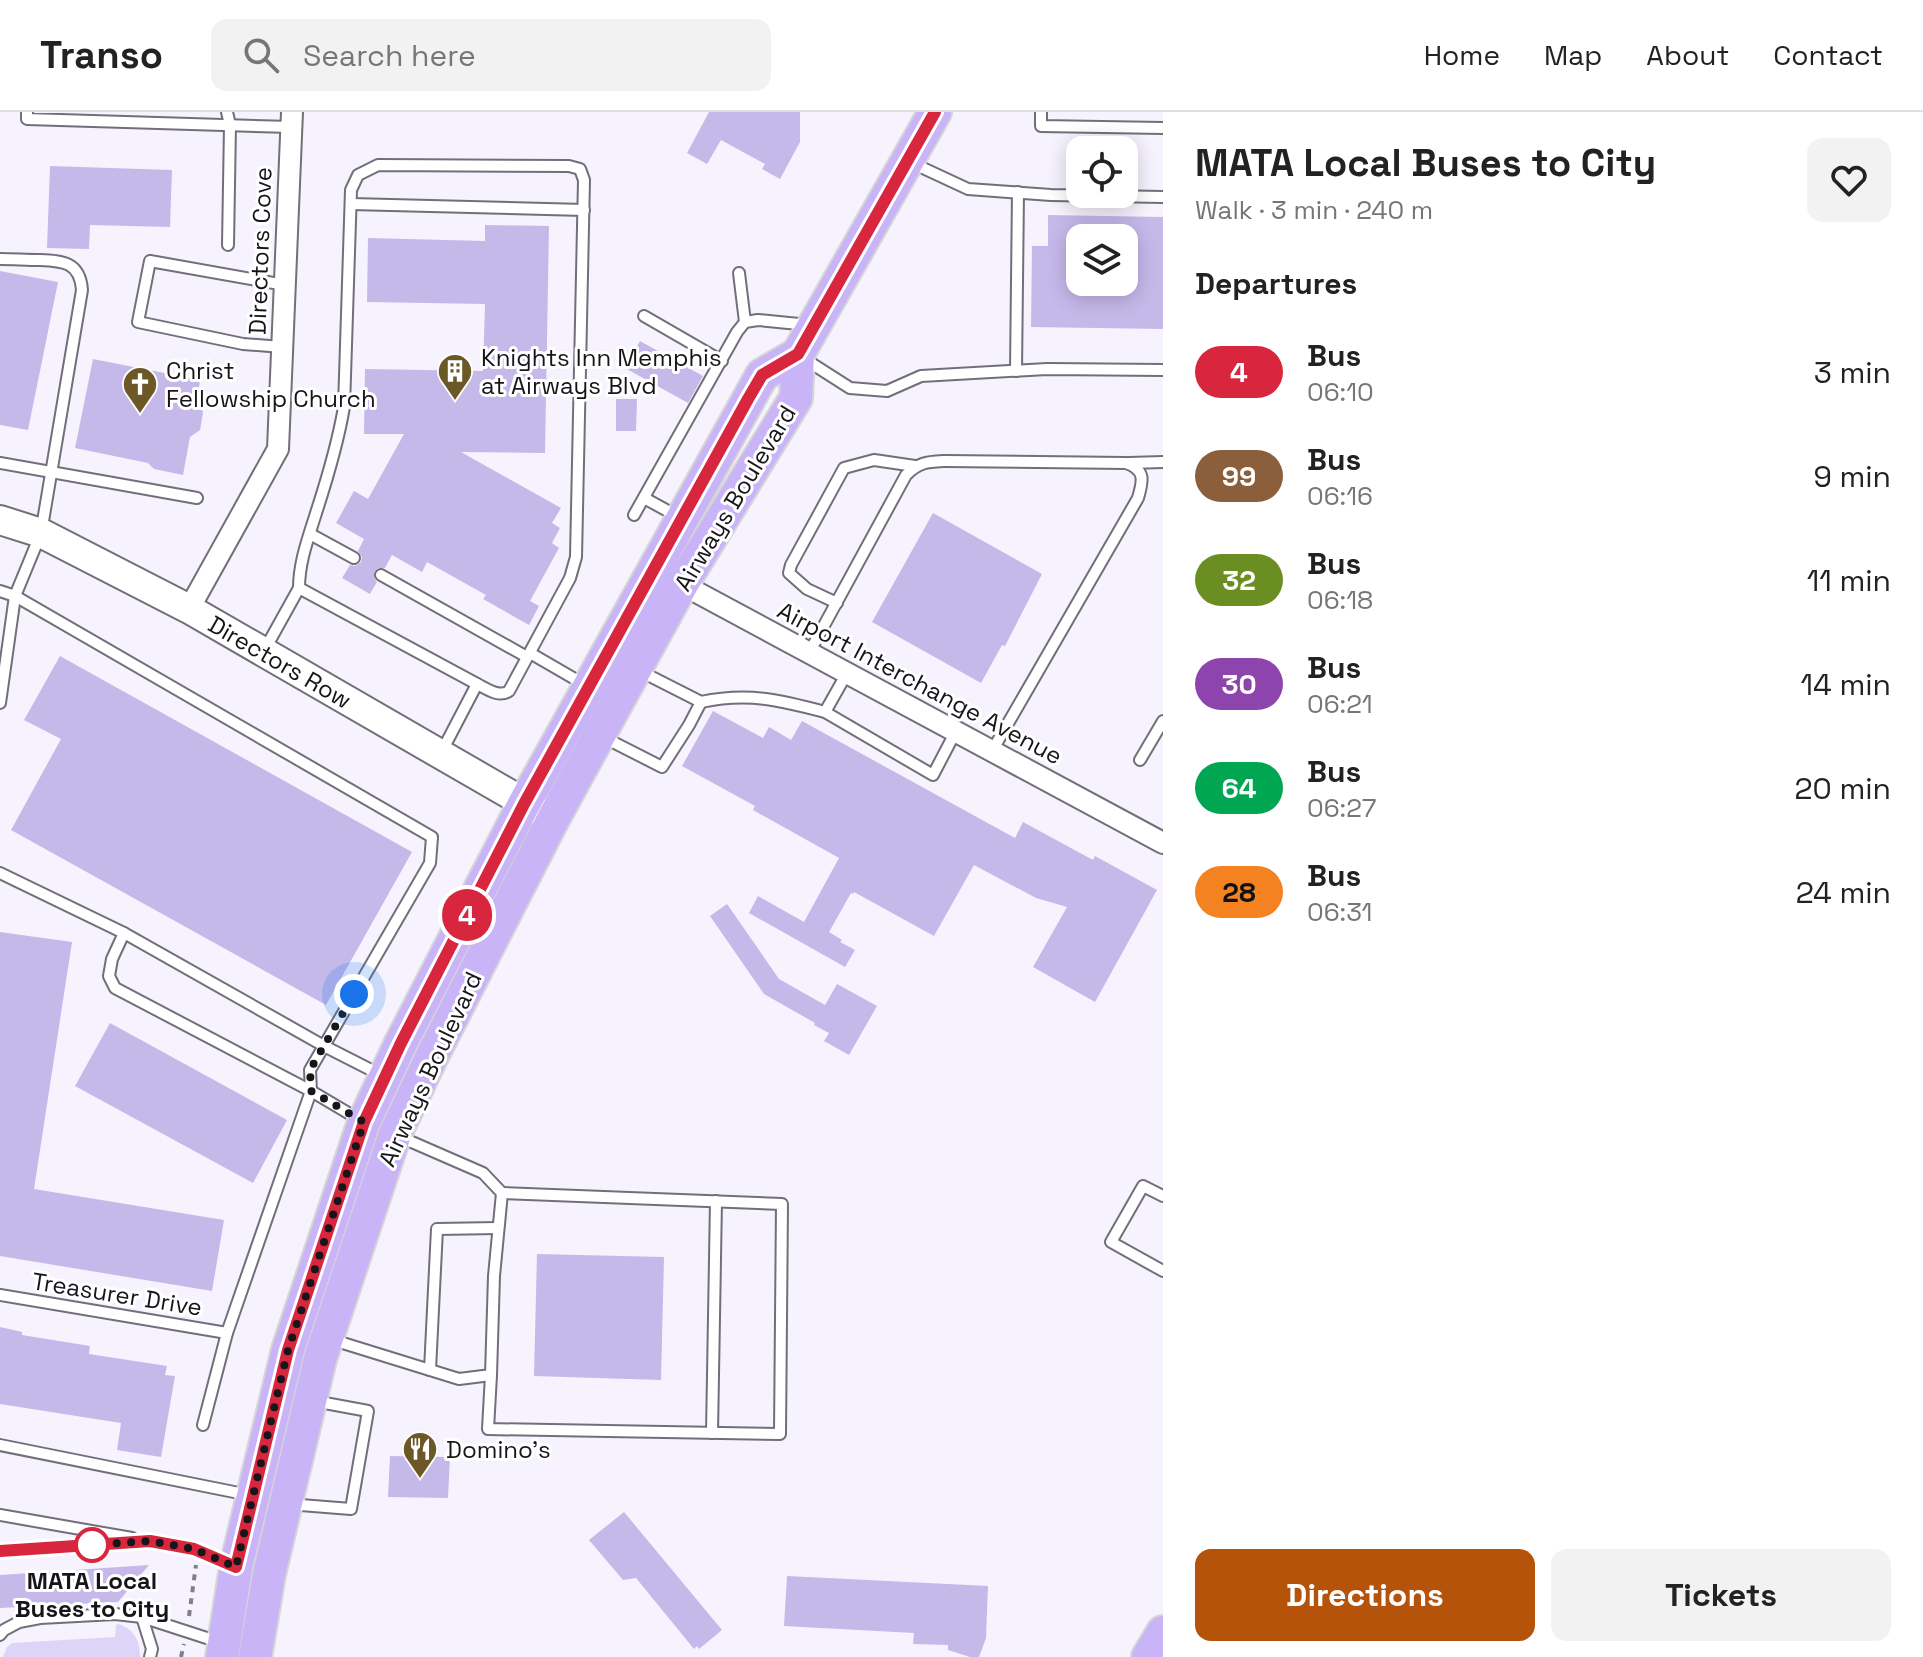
<!DOCTYPE html>
<html lang="en">
<head>
<meta charset="utf-8">
<style>
  :root { --surface:#fff; --page:#f2f2f2; --text:#222; --muted:#767676; --line:#e0e0e0; --accent:#b45309 }
  body { margin:0; font-family:"Space Grotesk",sans-serif; background:var(--page); color:var(--text); height:100vh; display:flex; flex-direction:column; font-size:30px; white-space:nowrap }
  * { box-sizing:border-box; margin:0 }
  p { font-size:26px; color:var(--muted) }
  .icon { flex:none; width:44px; height:44px; fill:none; stroke:currentColor; stroke-width:2; stroke-linecap:round; stroke-linejoin:round }
  .map { position:relative; flex:1; overflow:hidden }
  .details { display:flex; flex-direction:column; background:var(--surface); width:760px }
  .details>* { flex:none }
  .badge { padding:0 16px; border-radius:26px; font-size:28px; line-height:52px }
  .buttons { position:absolute; left:1066px; top:24px; display:grid; gap:16px }
  .buttons a { display:grid; place-items:center; width:72px; height:72px; border-radius:16px; background:var(--surface); box-shadow:0 4px 20px #0003; font-size:40px }
  .you { position:absolute; width:40px; height:40px; margin:-20px; border:6px solid #fff; border-radius:50%; background:#1a73e8; box-shadow:0 0 0 12px #1a73e833 }
  .map>.badge { position:absolute; translate:-50% -50%; box-shadow:0 0 0 4px #fff }
  h2 { padding:0 32px; font-size:30px; line-height:72px }
  .round { display:grid; place-items:center; flex:none; width:84px; height:84px; border-radius:16px; background:var(--page) }
  .headline { display:flex; align-items:center; justify-content:space-between; height:136px; padding:0 32px }
  h1 { font-size:38px; font-weight:600; line-height:60px }
  .action { display:flex; gap:16px; margin-top:auto; padding:16px 32px }
  .action a { flex:1; height:92px; border-radius:16px; background:var(--accent); color:#fff; font-size:32px; font-weight:600; line-height:92px; text-align:center }
  .action a+a { background:var(--page); color:var(--text) }
  ul { padding:0; list-style:none }
  li { display:flex; align-items:center; gap:24px; height:104px; padding:0 32px }
  li div { flex:1 }
  li b { display:block; font-size:30px }
  li em { font-style:normal }
  li .badge { min-width:88px; font-weight:700; text-align:center }
  header { display:flex; align-items:center; gap:48px; box-sizing:border-box; height:112px; padding:0 40px; background:var(--surface); border-bottom:2px solid var(--line) }
  header strong { font-size:38px }
  nav { display:flex; gap:44px; margin-inline-start:auto; font-size:28px }
  .search { width:560px; height:72px; background:var(--page); display:flex; align-items:center; gap:20px; box-sizing:border-box; padding:0 28px; border-radius:16px; color:var(--muted); font-size:30px }
  main { display:flex; flex:1; min-height:0 }
  .map>svg:first-child { display:block }
  .green { fill:#ddd5f8 }
  .building { fill:#c5b9ea; fill-rule:evenodd }
  .lines { fill:none; stroke-linecap:round; stroke-linejoin:round }
  .lane-casing { stroke:#716f78; stroke-width:14 }
  .street-casing { stroke:#716f78; stroke-width:24 }
  .secondary-casing { stroke:#716f78; stroke-width:32 }
  .primary-casing { stroke:#d5d5d6; stroke-width:36 }
  .path { stroke:#817f86; stroke-width:4; stroke-dasharray:6 6; stroke-linecap:butt }
  .lane { stroke:#fff; stroke-width:10 }
  .street { stroke:#fff; stroke-width:20 }
  .secondary { stroke:#fff; stroke-width:28 }
  .primary { stroke:#c8b4f6; stroke-width:32 }
  .line-casing { stroke:#fff; stroke-width:18 }
  .line { stroke:#d7263d; stroke-width:12 }
  .walk { stroke:#161519; stroke-width:8; stroke-dasharray:0 14.4 }
  .stop-dot { fill:#fff; stroke:#d7263d; stroke-width:4 }
  .labels { text-anchor:middle; dominant-baseline:central; stroke-width:6; stroke-linejoin:round; paint-order:stroke }
  .street-label { font-size:24px; fill:#161519; stroke:#fff }
  .poi-label { font-size:24px; fill:#161519; stroke:#fff; text-anchor:start }
  .stop-label { font-size:24px; font-weight:bold; fill:#161519; stroke:#fff }
</style>
</head>
<body>
<header>
<strong>Transo</strong>
<div class="search"><svg class="icon" aria-label="search" viewBox="0 0 24 24"><circle cx="10" cy="10" r="6"/><path d="M15 15l6 6"/></svg>Search here</div>
<nav><a>Home</a><a>Map</a><a>About</a><a>Contact</a></nav>
</header>
<main>
<div class="map">
<svg width="1163" height="1545" viewBox="0 0 1163 1545">
  <rect width="100%" height="100%" fill="#f6f3fe"/>
  <path class="green" d="M119,1512C135,1518 140,1529 140,1545H3L7,1535L12,1531L115,1525L116,1513Z"/>
  <g class="building">
    <polygon points="709,0 800,0 800,30 780,67 762,57 765,52 721,28 707,52 687,41"/>
    <polygon points="50,54 172,58 170,115 90,113 89,137 47,136"/>
    <path d="M1048,103L1163,105V217L1031,215L1032,134H1048ZM1080,126H1124V170H1080Z"/>
    <polygon points="485,113 549,114 545,341 461,340 561,396 552,411 560,416 552,431 559,436 530,489 539,494 529,513 483,487 486,483 427,450 422,460 392,443 385,456 378,456 374,460 374,466 377,470 370,482 342,466 350,453 355,454 361,450 362,445 358,439 364,427 336,411 354,379 368,387 404,322 364,322 365,257 483,259 485,192 367,190 368,126 485,129"/>
    <polygon points="0,159 58,170 28,318 0,313"/>
    <polygon points="640,229 703,264 688,291 625,256"/>
    <polygon points="93,247 200,268 197,290 202,297 203,301 200,318 190,325 183,363 154,357 148,351 75,336"/>
    <polygon points="616,287 637,287 636,319 616,319"/>
    <polygon points="933,401 1042,462 1005,534 1002,533 981,571 872,510"/>
    <polygon points="60,544 412,740 326,893 11,718 61,627 24,608"/>
    <polygon points="713,599 763,626 769,615 791,628 802,609 1015,726 1023,710 1093,748 1095,744 1157,778 1095,890 1033,855 1067,795 1036,786 974,753 934,824 854,780 853,782 851,781 829,820 842,828 840,830 855,838 845,855 749,801 758,784 804,810 839,746 753,698 755,694 682,654"/>
    <polygon points="727,792 779,867 825,893 837,872 877,894 849,943 824,929 829,921 814,913 815,911 764,882 710,804"/>
    <polygon points="0,820 72,830 34,1077 224,1108 212,1179 0,1144"/>
    <polygon points="110,911 287,1008 253,1071 75,974"/>
    <polygon points="537,1142 664,1145 661,1268 534,1264"/>
    <polygon points="0,1215 22,1220 22,1223 90,1234 89,1242 167,1254 165,1263 175,1264 161,1345 117,1338 121,1311 0,1292"/>
    <polygon points="390,1344 450,1345 448,1386 388,1385"/>
    <polygon points="624,1400 722,1518 699,1537 697,1534 694,1537 636,1466 623,1468 589,1428"/>
    <polygon points="149,1453 118,1490 0,1496 0,1463"/>
    <polygon points="787,1464 988,1474 986,1526 979,1545 970,1545 948,1538 948,1533 913,1532 914,1521 784,1514"/>
  </g>
  <g class="lines">
    <g class="lane-casing">
      <g id="lane">
        <polyline points="27,0 27,7 291,15"/>
        <polyline points="227,0 230,13 228,133"/>
        <polyline points="1041,0 1041,14 1163,16"/>
        <polyline points="910,50 968,77 1051,83 1163,85"/>
        <polyline points="351,92 584,98"/>
        <path d="M0,147C13,147 27,148 40,148C63,149 80,150 82,178L41,421L15,484L0,591"/>
        <polyline points="739,161 745,210"/>
        <polyline points="644,204 722,249"/>
        <polyline points="282,235 243,232 138,210 150,149 285,173"/>
        <polyline points="803,246 850,276 887,279 921,264 1047,257 1163,258"/>
        <polyline points="1016,259 1018,80"/>
        <polyline points="0,351 197,386"/>
        <polyline points="1129,351 1163,350"/>
        <polyline points="644,386 677,404"/>
        <polyline points="634,403 737,220 745,210 758,208 809,213"/>
        <polyline points="310,422 354,446"/>
        <polyline points="381,463 527,545"/>
        <path d="M299,476C299,449 309,424 317,398C328,364 338,330 344,295L351,78L358,63L378,53L569,54L580,57L584,68L576,445L570,466L509,579C499,586 487,577 477,572"/>
        <polyline points="0,479 15,484 432,725 430,751 310,958 311,979 227,1221 203,1313"/>
        <polyline points="837,491 807,477 789,461 791,453 844,356 874,348 915,354"/>
        <polyline points="264,539 299,476 477,572 441,641"/>
        <polyline points="530,541 587,574"/>
        <path d="M809,541L906,363C919,350 927,350 945,349L1126,351C1146,358 1143,369 1138,386L992,639"/>
        <polyline points="847,561 825,600 933,663 956,619"/>
        <path d="M701,590C748,580 780,588 825,600"/>
        <polyline points="601,624 662,655 689,613 701,590 640,559"/>
        <polyline points="1140,648 1163,609"/>
        <polyline points="0,761 124,821 324,934 381,963"/>
        <polyline points="124,821 112,847 109,864 115,876 311,979 360,1008"/>
        <polyline points="1163,1084 1143,1074 1111,1130 1163,1159"/>
        <polyline points="0,1183 227,1221"/>
        <polyline points="333,1228 459,1267 491,1263 494,1164 502,1081 483,1061 398,1024"/>
        <polyline points="430,1258 437,1117 498,1116"/>
        <polyline points="491,1263 488,1317 780,1322 782,1092 502,1081"/>
        <polyline points="712,1321 716,1089"/>
        <polyline points="0,1333 249,1383"/>
        <polyline points="288,1392 351,1397 368,1299 314,1289"/>
        <polyline points="0,1403 132,1426"/>
        <polyline points="0,1439 150,1429 194,1437 233,1454"/>
        <polyline points="142,1505 152,1537 150,1545"/>
        <polyline points="0,1523 4,1518 19,1510 40,1506 115,1502 142,1505 222,1531"/>
      </g>
    </g>
    <g class="street-casing">
      <g id="street">
        <polyline points="674,468 1163,731"/>
        <polyline points="189,497 278,337 292,0"/>
      </g>
    </g>
    <g class="secondary-casing">
      <polyline id="secondary" points="0,408 41,421 189,497 544,702"/>
    </g>
    <g class="primary-casing">
      <g id="primary">
        <polyline points="222,1545 236,1455 288,1238 364,1010 401,931 524,692 762,263 798,242"/>
        <polyline points="255,1545 269,1462 320,1247 395,1022 431,946 553,707 682,472 796,286 798,242 935,0"/>
        <polyline points="1148,1545 1163,1520"/>
      </g>
    </g>
    <g class="path">
      <polyline points="189,1504 196,1453"/>
      <polyline points="181,1545 184,1532"/>
    </g>
    <use href="#lane" class="lane"/>
    <use href="#street" class="street"/>
    <use href="#secondary" class="secondary"/>
    <use href="#primary" class="primary"/>
  </g>
  <g class="lines">
    <g class="line-casing">
      <polyline id="line" points="0,1439 150,1429 194,1437 236,1455 288,1238 364,1010 401,931 524,692 748,287 762,263 798,242 935,0"/>
    </g>
    <use href="#line" class="line"/>
    <polyline class="walk" points="92,1433 90,1433 150,1429 194,1437 236,1455 288,1238 364,1010 311,979 310,958 354,882"/>
  </g>
  <defs>
    <g id="building-pin" transform="scale(1.8)"><path d="M0 17L-7.5 6A9.5 9.5 0 1 1 7.5 6Z" fill="#6c5726" stroke="#fff"/><path d="M-4-6H4V6H1V3H-1V6H-4ZM-2.5-4.3h1.7v1.8h-1.7ZM.8-4.3h1.7v1.8H.8ZM-2.5-1h1.7V.8h-1.7ZM.8-1h1.7V.8H.8Z" fill="#fff"/></g>
    <g id="church-pin" transform="scale(1.8)"><path d="M0 17L-7.5 6A9.5 9.5 0 1 1 7.5 6Z" fill="#6c5726" stroke="#fff"/><path d="M-1.2-6h2.4v3.5h3.3v2.4h-3.3V6h-2.4V-.1h-3.3v-2.4h3.3Z" fill="#fff"/></g>
    <g id="restaurant-pin" transform="scale(1.8)"><path d="M0 17L-7.5 6A9.5 9.5 0 1 1 7.5 6Z" fill="#6c5726" stroke="#fff"/><path d="M-5-6h1v4h1v-4h1v4h1v-4h1v5L-1.5 .5V6h-2V.5L-5-1ZM5-6V6H3V1.5H1.5Q1.5-4 5-6Z" fill="#fff"/></g>
  </defs>
  <g fill-rule="evenodd">
    <use href="#building-pin" x="455" y="259"/>
    <use href="#church-pin" x="140" y="272"/>
    <use href="#restaurant-pin" x="420" y="1337"/>
  </g>
  <circle class="stop-dot" cx="92" cy="1433" r="16"/>
  <g class="labels">
    <g class="street-label">
      <text transform="translate(260 139) rotate(-88)">Directors Cove</text>
      <text transform="translate(735 386) rotate(-59)">Airways Boulevard</text>
      <text transform="translate(280 550) rotate(30)">Directors Row</text>
      <text transform="translate(920 571) rotate(28)">Airport Interchange Avenue</text>
      <text transform="translate(430 957) rotate(-65)">Airways Boulevard</text>
      <text transform="translate(117 1182) rotate(9)">Treasurer Drive</text>
    </g>
    <g class="poi-label">
      <text x="481" y="245">Knights Inn Memphis<tspan x="481" dy="28">at Airways Blvd</tspan></text>
      <text x="166" y="258">Christ<tspan x="166" dy="28">Fellowship Church</tspan></text>
      <text x="446" y="1337">Domino's</text>
    </g>
    <g class="stop-label">
      <text x="92" y="1468">MATA Local<tspan x="92" dy="28">Buses to City</tspan></text>
    </g>
  </g>
</svg>
<div class="buttons">
<a><svg class="icon" aria-label="locate" viewBox="0 0 24 24"><circle cx="12" cy="12" r="6"/><path d="M12 2v4M12 18v4M2 12h4M18 12h4"/></svg></a>
<a><svg class="icon" aria-label="layers" viewBox="0 0 24 24"><path d="M12 4l9 5-9 5-9-5zM3 14l9 5 9-5"/></svg></a>
</div>
<div class="you" style="left:354px;top:882px"></div>
<b class="badge" style="left:467px;top:803px;background:#d7263d;color:#fff">4</b>
</div>
<section class="details">
<div class="headline"><div><h1>MATA Local Buses to City</h1><p>Walk · 3 min · 240 m</p></div><a class="round"><svg class="icon" aria-label="heart" viewBox="0 0 24 24"><path d="M12 20l-8-8c-3-5 5-10 8-4 3-6 11-1 8 4z"/></svg></a></div>
<h2>Departures</h2>
<ul>
<li><span class="badge" style="background:#d7263d;color:#fff">4</span><div><b>Bus</b><p>06:10</p></div><em>3 min</em></li>
<li><span class="badge" style="background:#8b5e3c;color:#fff">99</span><div><b>Bus</b><p>06:16</p></div><em>9 min</em></li>
<li><span class="badge" style="background:#6b8e23;color:#fff">32</span><div><b>Bus</b><p>06:18</p></div><em>11 min</em></li>
<li><span class="badge" style="background:#8e44ad;color:#fff">30</span><div><b>Bus</b><p>06:21</p></div><em>14 min</em></li>
<li><span class="badge" style="background:#00a651;color:#fff">64</span><div><b>Bus</b><p>06:27</p></div><em>20 min</em></li>
<li><span class="badge" style="background:#f58220;color:#111">28</span><div><b>Bus</b><p>06:31</p></div><em>24 min</em></li>
</ul>
<div class="action"><a>Directions</a><a>Tickets</a></div>
</section>
</main>
</body>
</html>
